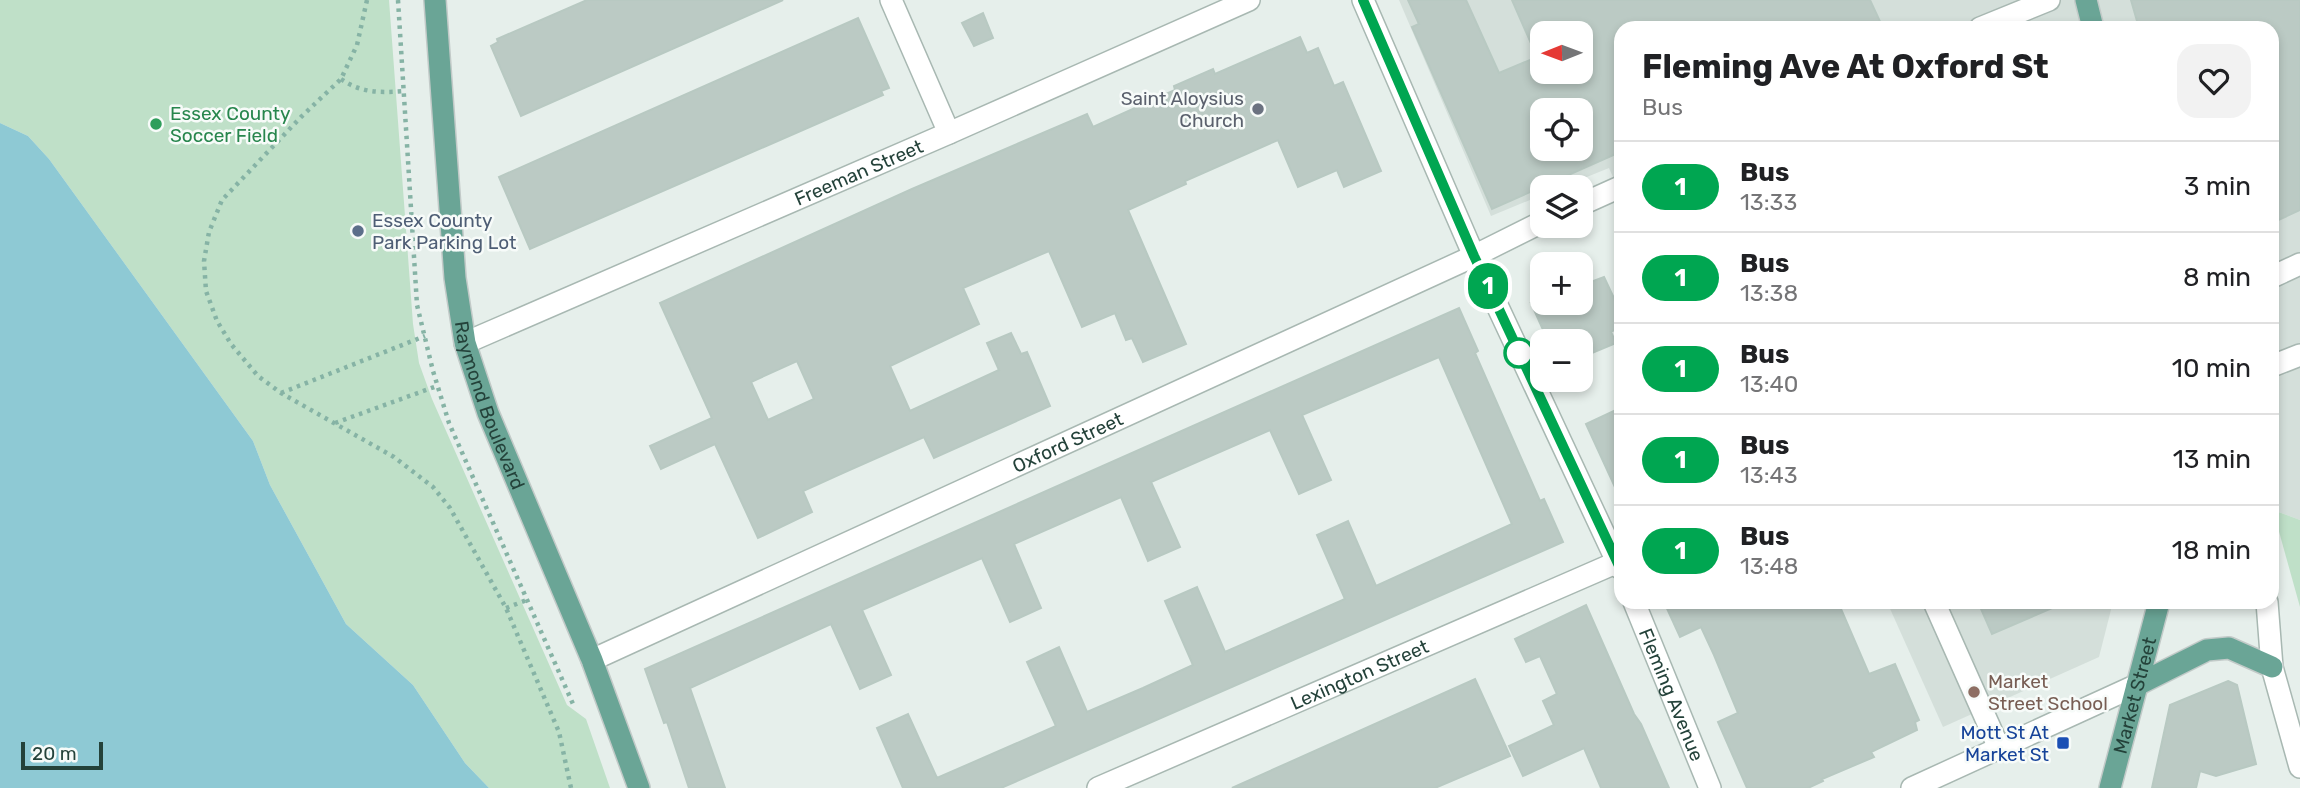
<!DOCTYPE html>
<html lang="en">
<head>
<meta charset="utf-8">
<style>
  :root { --surface:#fff; --page:#f2f2f2; --text:#202124; --muted:#757577; --line:#e0e0e0 }
  body { margin:0; font-family:Rubik,sans-serif; background:var(--page); color:var(--text); height:100vh; display:flex; flex-direction:column; font-size:26px; white-space:nowrap }
  * { box-sizing:border-box; margin:0 }
  p { font-size:23px; color:var(--muted) }
  .icon { flex:none; width:38px; height:38px; fill:none; stroke:currentColor; stroke-width:2; stroke-linecap:round; stroke-linejoin:round }
  .map { position:relative; flex:1; overflow:hidden }
  .details { position:absolute; left:1614px; top:21px; width:665px; height:588px; display:flex; flex-direction:column; background:var(--surface); border-radius:21px; box-shadow:0 4px 10px #0003 }
  .details>* { flex:none }
  .badge { padding:0 14px; border-radius:23px; font-size:24px; line-height:46px }
  .needle { width:46px; rotate:269deg }
  .fabs { position:absolute; left:1530px; top:21px; display:grid; gap:14px }
  .fabs a { display:grid; place-items:center; width:63px; height:63px; border-radius:14px; background:var(--surface); box-shadow:0 4px 10px #0003; font-size:35px }
  .scale { position:absolute; left:21px; bottom:18px; width:82px; box-sizing:border-box; padding-left:7px; border:4px solid #24423a; border-top:0; font-size:19px; line-height:24px; white-space:nowrap; color:#24423a; -webkit-text-stroke:5px #f7fbf9; paint-order:stroke }
  .map>.badge { position:absolute; translate:-50% -50%; box-shadow:0 0 0 4px #fff }
  .round { display:grid; place-items:center; flex:none; width:74px; height:74px; border-radius:21px; background:var(--page) }
  .summary { display:flex; align-items:center; justify-content:space-between; height:119px; padding:0 28px }
  h1 { font-size:33px; font-weight:700; line-height:52px }
  ul { padding:0; list-style:none }
  li { display:flex; align-items:center; gap:21px; height:91px; padding:0 28px; border-top:2px solid var(--line) }
  li div { flex:1 }
  li b { display:block; font-size:26px }
  li em { font-style:normal }
  li .badge { min-width:77px; font-weight:700; text-align:center }
  .map>svg:first-child { display:block }
  .built { fill:#d4dfda; fill-rule:evenodd }
  .green { fill:#bfe0c8 }
  .water { fill:#8ec9d4 }
  .building { fill:#bbcac4; stroke:#b8c9c2; stroke-width:2; fill-rule:evenodd }
  .lines { fill:none; stroke-linecap:round; stroke-linejoin:round }
  .minor-casing { stroke:#a8b8b2; stroke-width:24 }
  .major-casing { stroke:#c2cac8; stroke-width:24 }
  .path { stroke:#86b3a5; stroke-width:4.5; stroke-dasharray:3.5 5; stroke-linecap:butt }
  .minor { stroke:#fff; stroke-width:21 }
  .major { stroke:#6aa596; stroke-width:21 }
  .line-casing { stroke:#fff; stroke-width:16 }
  .line { stroke:#00a651; stroke-width:10 }
  .worship-dot { fill:#6b7280; stroke:#f7fbf9; stroke-width:2.5 }
  .leisure-dot { fill:#2e9e5b; stroke:#f7fbf9; stroke-width:2.5 }
  .service-dot { fill:#5c6f8a; stroke:#f7fbf9; stroke-width:2.5 }
  .stop-dot { fill:#fff; stroke:#00a651; stroke-width:3.5 }
  .education-dot { fill:#8d6e63; stroke:#f7fbf9; stroke-width:2.5 }
  .transit-dot { fill:#1a4fb4; stroke:#f7fbf9; stroke-width:2.5 }
  .labels { text-anchor:middle; dominant-baseline:central; stroke-width:5; stroke-linejoin:round; paint-order:stroke }
  .worship-label { font-size:19px; fill:#5b616d; stroke:#f7fbf9; text-anchor:end }
  .leisure-label { font-size:19px; fill:#27864d; stroke:#f7fbf9; text-anchor:start }
  .street-label { font-size:19px; fill:#24423a; stroke:#f7fbf9 }
  .service-label { font-size:19px; fill:#4e5e75; stroke:#f7fbf9; text-anchor:start }
  .education-label { font-size:19px; fill:#785e54; stroke:#f7fbf9; text-anchor:start }
  .transit-label { font-size:19px; fill:#164399; stroke:#f7fbf9; text-anchor:end }
</style>
</head>
<body>
<div class="map">
<svg width="2300" height="788" viewBox="0 0 2300 788">
  <rect width="100%" height="100%" fill="#e6efeb"/>
  <g class="built">
    <path d="M1399,0H2300V520L2273,510L2272,506V28H1620V193L1609,168L1562,187H1542V195L1491,216ZM1542,33H1580V72H1542ZM1542,110H1580V149H1542Z"/>
    <polygon points="1887,602 2113,602 2099,657 1943,727"/>
  </g>
  <g class="green">
    <polygon points="0,0 389,0 413,324 419,363 432,399 567,705 586,719 610,788 489,788 465,763 413,685 346,624 270,485 253,441 49,159 28,136 0,123"/>
    <polygon points="2273,510 2300,520 2300,607"/>
  </g>
  <polygon class="water" points="0,123 28,136 49,159 253,441 270,485 346,624 413,685 465,763 489,788 0,788"/>
  <g class="building">
    <polygon points="587,0 783,0 521,116 491,46 498,42 497,39"/>
    <path d="M1408,0H1466L1499,73L1537,57L1512,0H1870L1883,28H1620V152L1492,209L1412,27L1419,24ZM1542,33H1580V72H1542ZM1542,110H1580V149H1542Z"/>
    <polygon points="2131,0 2300,0 2300,210 2272,223 2272,28 2139,28"/>
    <polygon points="983,13 993,38 974,46 962,23"/>
    <polygon points="858,18 889,88 881,91 883,95 530,249 499,177"/>
    <path d="M1300,37L1307,53L1318,48L1334,86L1343,82L1381,171L1344,187L1337,170L1298,187L1278,140L1185,181L1186,184L1128,210L1186,344L1143,362L1132,338L1126,340L1115,313L1082,327L1049,251L963,288L979,324L890,366L910,411L999,370L987,343L1011,333L1021,354L1027,352L1050,406L934,458L924,437L845,472L803,491L812,512L758,538L715,444L661,469L650,446L712,418L660,303L912,189L1087,114L1093,127L1175,90L1174,86L1213,69L1215,74ZM797,361L814,399L768,420L751,382Z"/>
    <polygon points="1604,277 1620,311 1620,327 1611,332 1616,343 1580,358 1580,341 1548,341 1531,303 1580,303 1580,286"/>
    <polygon points="1459,308 1478,351 1475,353 1540,501 1544,499 1563,542 1001,788 903,788 877,728 908,714 937,778 1056,726 1027,662 1059,647 1087,712 1143,688 1193,665 1165,601 1197,587 1225,652 1345,599 1317,535 1348,521 1376,586 1512,524 1439,357 1302,415 1331,480 1299,494 1270,430 1151,482 1180,547 1148,561 1121,497 1014,544 1041,608 1010,622 982,558 862,610 891,675 860,689 831,624 690,688 725,788 689,788 667,722 664,723 645,669"/>
    <polygon points="1620,408 1620,498 1586,424"/>
    <polygon points="1664,602 1838,602 1869,674 1895,664 1919,720 1915,722 1917,730 1871,752 1874,757 1822,779 1823,781 1808,788 1747,788 1718,722 1738,713 1714,655 1701,627 1680,637"/>
    <polygon points="1978,602 2066,602 1992,634"/>
    <polygon points="1586,605 1634,714 1641,724 1669,788 1601,788 1584,748 1523,776 1509,746 1554,725 1543,701 1557,694 1540,656 1526,662 1515,639"/>
    <polygon points="1475,679 1510,756 1435,788 1232,788"/>
    <polygon points="2228,681 2237,685 2256,764 2216,776 2200,771 2196,788 2152,788 2170,705"/>
  </g>
  <g class="lines">
    <g class="minor-casing">
      <g id="minor">
        <polyline points="891,0 949,133"/>
        <polyline points="1363,0 1474,256 1620,568"/>
        <polyline points="1980,28 2049,0"/>
        <polyline points="1580,205 1620,187"/>
        <polyline points="2272,277 2300,264"/>
        <path id="s1" d="M465,343L949,133L1249,0"/>
        <polyline points="2272,366 2300,355"/>
        <path id="s2" d="M1634,602L1710,788"/>
        <polyline points="1934,602 1999,748"/>
        <polyline points="2267,602 2272,667 2300,767"/>
        <path id="s3" d="M592,660L1474,256L1542,222"/>
        <path id="s4" d="M1098,788L1620,561"/>
        <polyline points="1912,788 2137,685"/>
      </g>
    </g>
    <g class="major-casing">
      <g id="major">
        <path id="s5" d="M435,0L455,278L465,343L488,413L592,660L639,788"/>
        <polyline points="2086,0 2093,28"/>
        <polyline points="2137,685 2207,650 2229,648 2272,667"/>
        <path id="s6" d="M2110,788L2159,602"/>
      </g>
    </g>
    <g class="path">
      <polyline points="367,0 357,45 341,79 301,117 222,200 209,232 204,261 206,291 217,321 231,344 258,376 281,393 394,457 433,487 450,508 506,608 559,732 571,788"/>
      <polyline points="398,0 417,305 433,371 449,423 573,704"/>
      <path d="M341,79C361,93 380,93 404,91"/>
      <polyline points="281,393 425,336"/>
      <polyline points="335,423 437,386"/>
      <polyline points="506,608 527,600"/>
    </g>
    <use href="#minor" class="minor"/>
    <use href="#major" class="major"/>
  </g>
  <g class="lines">
    <g class="line-casing">
      <polyline id="line" points="1363,0 1474,256 1620,568"/>
    </g>
    <use href="#line" class="line"/>
  </g>
  <circle class="worship-dot" cx="1258" cy="109" r="7"/>
  <circle class="leisure-dot" cx="156" cy="124" r="7"/>
  <circle class="service-dot" cx="358" cy="231" r="7"/>
  <circle class="stop-dot" cx="1519" cy="353" r="14"/>
  <circle class="education-dot" cx="1974" cy="692" r="7"/>
  <rect class="transit-dot" x="2056" y="736" width="14" height="14" rx="3.5"/>
  <g class="labels">
    <g class="worship-label">
      <text x="1244" y="98">Saint Aloysius<tspan x="1244" dy="22">Church</tspan></text>
    </g>
    <g class="leisure-label">
      <text x="170" y="113">Essex County<tspan x="170" dy="22">Soccer Field</tspan></text>
    </g>
    <g class="street-label">
      <text stroke="none"><textPath href="#s1" startOffset="429">Freeman Street</textPath></text>
      <text stroke="none"><textPath href="#s5" startOffset="411">Raymond Boulevard</textPath></text>
      <text stroke="none"><textPath href="#s3" startOffset="523">Oxford Street</textPath></text>
      <text stroke="none"><textPath href="#s4" startOffset="285">Lexington Street</textPath></text>
      <text stroke="none"><textPath href="#s2" startOffset="100">Fleming Avenue</textPath></text>
      <text stroke="none"><textPath href="#s6" startOffset="96">Market Street</textPath></text>
    </g>
    <g class="service-label">
      <text x="372" y="220">Essex County<tspan x="372" dy="22">Park Parking Lot</tspan></text>
    </g>
    <g class="education-label">
      <text x="1988" y="681">Market<tspan x="1988" dy="22">Street School</tspan></text>
    </g>
    <g class="transit-label">
      <text x="2049" y="732">Mott St At<tspan x="2049" dy="22">Market St</tspan></text>
    </g>
  </g>
</svg>
<div class="fabs">
<a><svg class="needle" viewBox="-14 -14 28 28"><path d="M0-13l5 13h-10z" fill="#e53935"/><path d="M0 13l5-13h-10z" fill="#757577"/></svg></a>
<a><svg class="icon" aria-label="locate" viewBox="0 0 24 24"><circle cx="12" cy="12" r="6"/><path d="M12 2v4M12 18v4M2 12h4M18 12h4"/></svg></a>
<a><svg class="icon" aria-label="layers" viewBox="0 0 24 24"><path d="M12 4l9 5-9 5-9-5zM3 14l9 5 9-5"/></svg></a>
<a>+</a>
<a>−</a>
</div>
<div class="scale">20 m</div>
<b class="badge" style="left:1488px;top:286px;background:#00a651;color:#fff">1</b>
<section class="details">
<div class="summary"><div><h1>Fleming Ave At Oxford St</h1><p>Bus</p></div><a class="round"><svg class="icon" aria-label="heart" viewBox="0 0 24 24"><path d="M12 20l-8-8c-3-5 5-10 8-4 3-6 11-1 8 4z"/></svg></a></div>
<ul>
<li><span class="badge" style="background:#00a651;color:#fff">1</span><div><b>Bus</b><p>13:33</p></div><em>3 min</em></li>
<li><span class="badge" style="background:#00a651;color:#fff">1</span><div><b>Bus</b><p>13:38</p></div><em>8 min</em></li>
<li><span class="badge" style="background:#00a651;color:#fff">1</span><div><b>Bus</b><p>13:40</p></div><em>10 min</em></li>
<li><span class="badge" style="background:#00a651;color:#fff">1</span><div><b>Bus</b><p>13:43</p></div><em>13 min</em></li>
<li><span class="badge" style="background:#00a651;color:#fff">1</span><div><b>Bus</b><p>13:48</p></div><em>18 min</em></li>
</ul>
</section>
</div>
</body>
</html>
